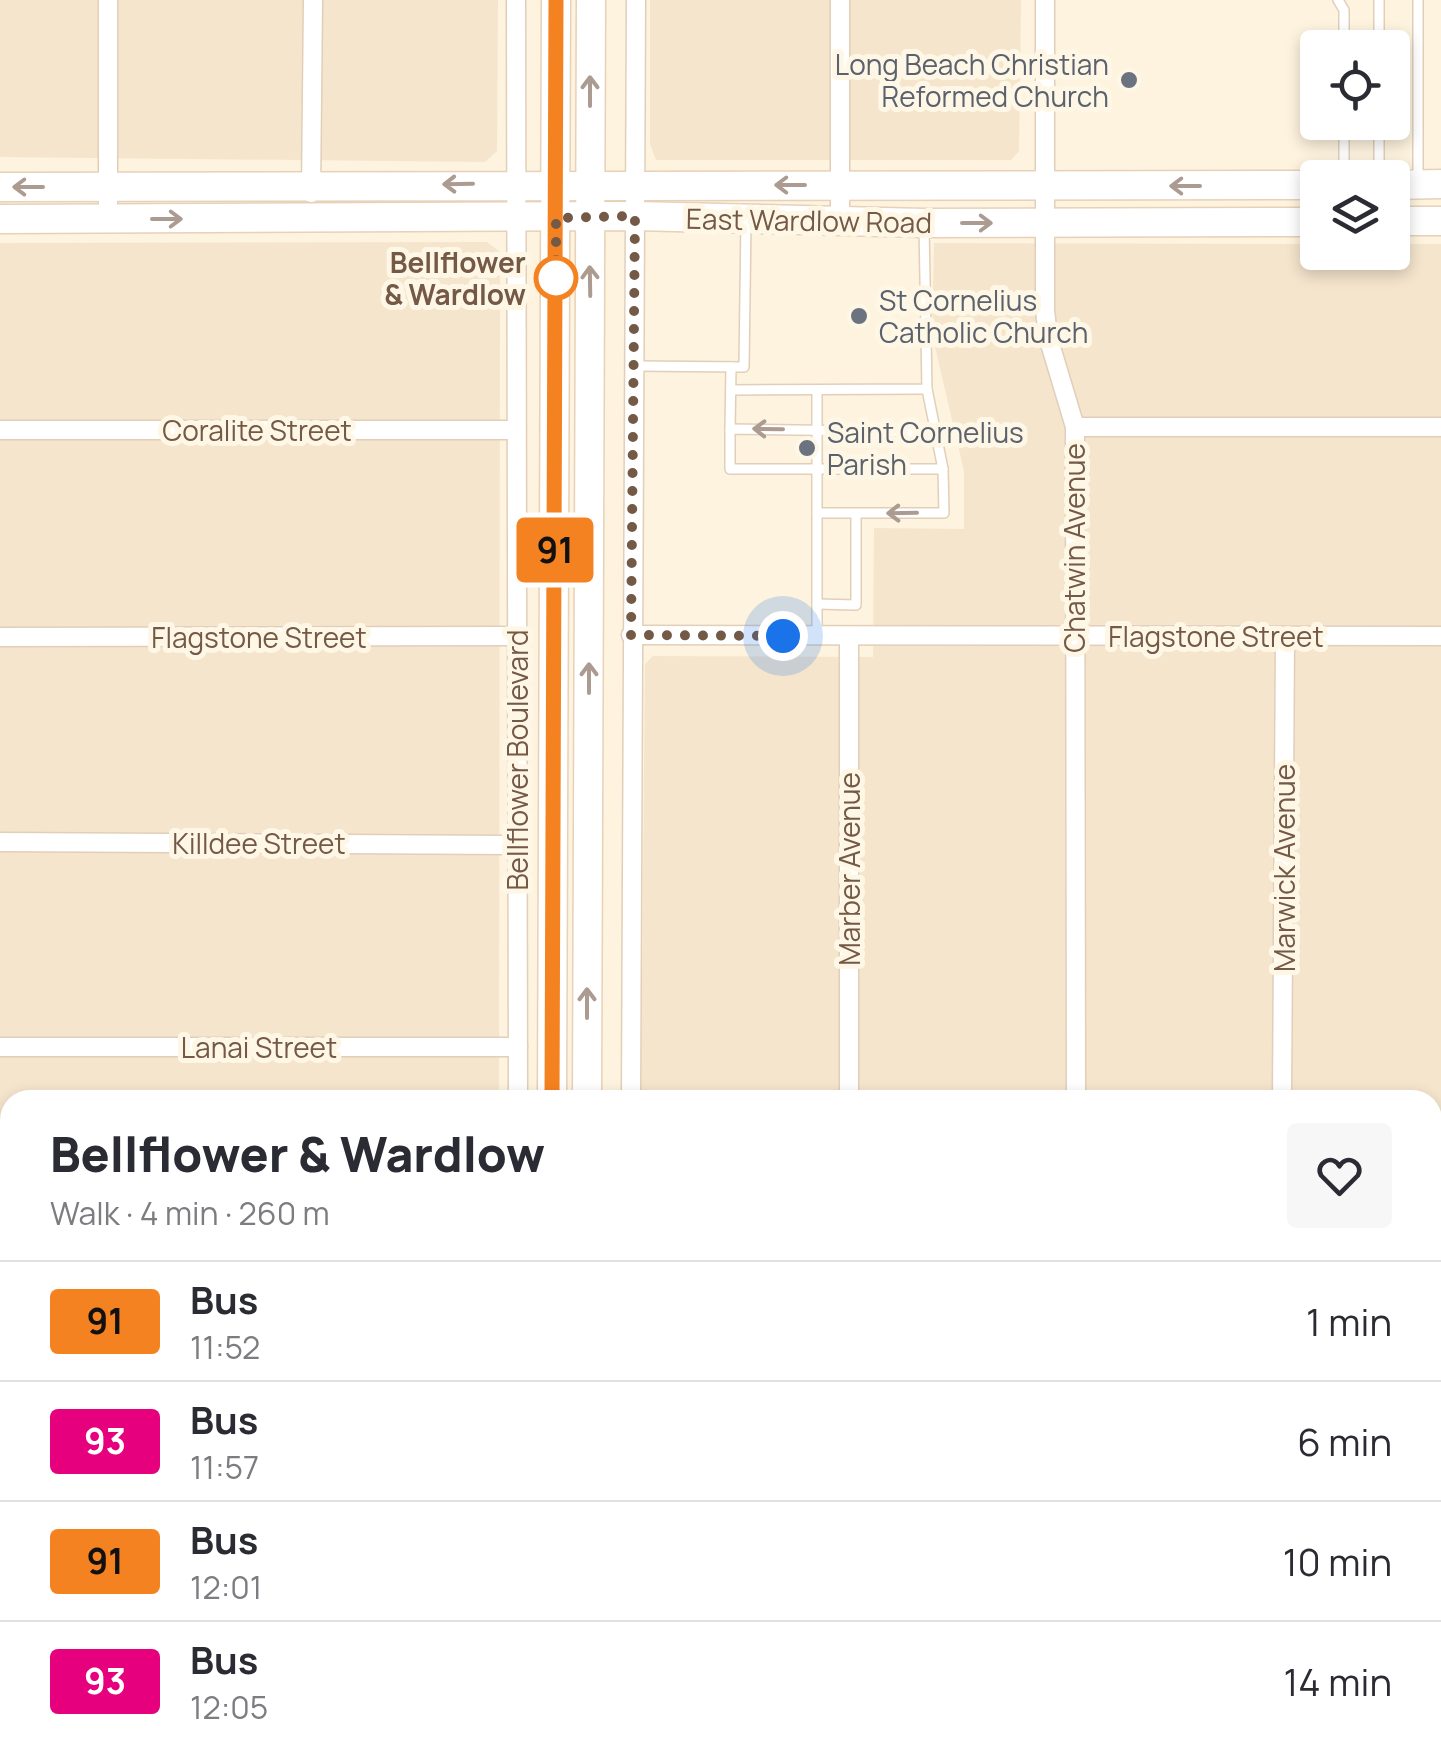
<!DOCTYPE html>
<html lang="en">
<head>
<meta charset="utf-8">
<style>
  :root { --surface:#fff; --page:#f7f7f7; --text:#2b2b33; --muted:#7c7c81; --line:#e1e1e2 }
  body { margin:0; font-family:Manrope,sans-serif; background:var(--page); color:var(--text); height:100vh; display:flex; flex-direction:column; font-size:38px; white-space:nowrap }
  * { box-sizing:border-box; margin:0 }
  p { font-size:32px; color:var(--muted) }
  .icon { flex:none; width:55px; height:55px; fill:none; stroke:currentColor; stroke-width:2; stroke-linecap:round; stroke-linejoin:round }
  .map { position:relative; flex:1; overflow:hidden }
  .sheet { position:absolute; left:0px; top:1090px; width:1442px; height:670px; display:flex; flex-direction:column; background:var(--surface); border-radius:30px 30px 0 0; box-shadow:0 5px 15px #0003 }
  .sheet>* { flex:none }
  .badge { padding:0 20px; border-radius:8px; font-size:35px; line-height:65px }
  .tools { position:absolute; left:1300px; top:30px; display:grid; gap:20px }
  .tools a { display:grid; place-items:center; width:110px; height:110px; border-radius:10px; background:var(--surface); box-shadow:0 5px 15px #0003; font-size:50px }
  .you { position:absolute; width:50px; height:50px; margin:-25px; border:8px solid #fff; border-radius:50%; background:#1a73e8; box-shadow:0 0 0 15px #1a73e833 }
  .map>.badge { position:absolute; translate:-50% -50%; box-shadow:0 0 0 5px #fff }
  .round { display:grid; place-items:center; flex:none; width:105px; height:105px; border-radius:10px; background:var(--page) }
  .head { display:flex; align-items:center; justify-content:space-between; height:170px; padding:0 50px }
  h1 { font-size:48px; font-weight:800; line-height:75px }
  ul { padding:0; list-style:none }
  li { display:flex; align-items:center; gap:30px; height:120px; padding:0 50px; border-top:2px solid var(--line) }
  li div { flex:1 }
  li b { display:block; font-size:38px }
  li em { font-style:normal }
  li .badge { min-width:110px; font-weight:700; text-align:center }
  .map>svg:first-child { display:block }
  .residential { fill:#f5e5cd }
  .lines { fill:none; stroke-linecap:round; stroke-linejoin:round }
  .service-casing { stroke:#e1cfba; stroke-width:12 }
  .minor-casing { stroke:#e1cfba; stroke-width:21 }
  .secondary-casing { stroke:#e7d1b8; stroke-width:31 }
  .service { stroke:#fff; stroke-width:9 }
  .minor { stroke:#fff; stroke-width:18 }
  .secondary { stroke:#fff; stroke-width:28 }
  .oneway { stroke:#ac9b90 }
  .line-casing { stroke:#fff; stroke-width:22 }
  .line { stroke:#f58220; stroke-width:15 }
  .walk { stroke:#745946; stroke-width:10; stroke-dasharray:0 18 }
  .worship-dot { fill:#6b7280; stroke:#fff7e6; stroke-width:4 }
  .stop-dot { fill:#fff; stroke:#f58220; stroke-width:5 }
  .labels { text-anchor:middle; dominant-baseline:central; stroke-width:10; stroke-linejoin:round; paint-order:stroke }
  .worship-label { font-size:28px; fill:#5b616d; stroke:#fff7e6; text-anchor:start }
  .street-label { font-size:28px; fill:#745946; stroke:#fff7e6 }
  .stop-label { font-size:28px; font-weight:bold; fill:#745946; stroke:#fff7e6; text-anchor:end }
</style>
</head>
<body>
<div class="map">
<svg width="1441" height="1760" viewBox="0 0 1441 1760">
  <rect width="100%" height="100%" fill="#fdf3de"/>
  <g class="residential">
    <polygon points="0,0 498,0 497,151 485,162 0,157"/>
    <polygon points="650,0 1021,0 1019,151 1011,160 656,160 650,144"/>
    <polygon points="487,242 500,252 499,1100 10,1100 10,1750 499,1750 499,1760 0,1760 0,243"/>
    <polygon points="934,243 1317,244 1318,252 1392,252 1393,244 1441,244 1441,1760 636,1760 636,1750 1432,1750 1432,1100 641,1100 645,664 653,656 873,657 874,528 964,529 964,471 932,334"/>
  </g>
  <g class="lines">
    <g class="service-casing">
      <g id="service">
        <polyline points="1338,0 1344,10 1344,48"/>
        <polyline points="1418,0 1418,182"/>
        <polyline points="1379,48 1379,0"/>
        <polyline points="1344,178 1344,122"/>
        <polyline points="1379,178 1379,122"/>
        <polyline points="634,366 744,367 746,220"/>
        <polyline points="731,390 927,389 924,225"/>
        <polyline points="817,390 817,637"/>
        <polyline points="730,429 731,367"/>
        <polyline points="935,432 730,429 730,469 943,469"/>
        <polyline points="817,513 944,513 943,469 927,389"/>
        <polyline points="817,604 856,605 856,514"/>
      </g>
    </g>
    <g class="minor-casing">
      <g id="minor">
        <polyline points="108,0 108,219"/>
        <polyline points="516,0 518,1100"/>
        <polyline points="840,0 840,218"/>
        <polyline points="1045,0 1045,310 1048,337 1075,427 1076,1100"/>
        <polyline points="311,193 313,0"/>
        <polyline points="1075,427 1441,427"/>
        <polyline points="0,430 514,430"/>
        <polyline points="631,635 1441,636"/>
        <polyline points="0,637 517,636"/>
        <polyline points="849,637 849,1100"/>
        <polyline points="0,842 518,845"/>
        <polyline points="0,1047 518,1047"/>
        <polyline points="631,1100 636,0"/>
        <polyline points="1282,1100 1285,636"/>
        <polyline points="0,1254 10,1254"/>
        <polyline points="1432,1263 1441,1263"/>
        <polyline points="0,1282 10,1282"/>
        <polyline points="1432,1286 1441,1286"/>
        <polyline points="0,1485 10,1485"/>
        <polyline points="0,1690 10,1690"/>
        <polyline points="513,1760 513,1750"/>
        <polyline points="626,1760 626,1750"/>
        <polyline points="846,1760 846,1750"/>
        <polyline points="1072,1760 1072,1750"/>
        <polyline points="1277,1760 1277,1750"/>
      </g>
    </g>
    <g class="secondary-casing">
      <g id="secondary">
        <polyline points="1392,185 1441,184"/>
        <polyline points="0,187 1318,185"/>
        <polyline points="0,219 635,216 924,223 1318,222"/>
        <polyline points="1392,221 1441,221"/>
        <polyline points="552,1100 556,0"/>
        <polyline points="587,1100 591,0"/>
        <polyline points="552,1750 552,1760"/>
        <polyline points="585,1760 585,1750"/>
      </g>
    </g>
    <use href="#service" class="service"/>
    <use href="#minor" class="minor"/>
    <use href="#secondary" class="secondary"/>
  </g>
  <defs><path id="oneway-shaft" d="M-6 0H5M1.5-3L5.5 0L1.5 3" fill="none" stroke-width="1.6" stroke-linecap="round" stroke-linejoin="round" transform="scale(2.5)"/></defs>
  <g class="oneway">
    <use href="#oneway-shaft" transform="translate(590 91) rotate(-90)"/>
    <use href="#oneway-shaft" transform="translate(458 184) rotate(179)"/>
    <use href="#oneway-shaft" transform="translate(790 185) rotate(-180)"/>
    <use href="#oneway-shaft" transform="translate(1185 186) rotate(180)"/>
    <use href="#oneway-shaft" transform="translate(28 187) rotate(180)"/>
    <use href="#oneway-shaft" transform="translate(167 219)"/>
    <use href="#oneway-shaft" transform="translate(977 223)"/>
    <use href="#oneway-shaft" transform="translate(590 281) rotate(-91)"/>
    <use href="#oneway-shaft" transform="translate(768 429) rotate(-179)"/>
    <use href="#oneway-shaft" transform="translate(902 513) rotate(179)"/>
    <use href="#oneway-shaft" transform="translate(589 678) rotate(-90)"/>
    <use href="#oneway-shaft" transform="translate(587 1003) rotate(-90)"/>
  </g>
  <g class="lines">
    <g class="line-casing">
      <polyline id="line" points="552,1100 556,0"/>
    </g>
    <use href="#line" class="line"/>
    <polyline class="walk" points="556,278 556,218 635,216 631,635 783,636"/>
  </g>
  <g class="worship-dot">
    <circle cx="1129" cy="80" r="10"/>
    <circle cx="859" cy="316" r="10"/>
    <circle cx="807" cy="448" r="10"/>
  </g>
  <circle class="stop-dot" cx="556" cy="278" r="20"/>
  <g class="labels">
    <g class="worship-label">
      <text x="1109" y="64" text-anchor="end">Long Beach Christian<tspan x="1109" dy="32">Reformed Church</tspan></text>
      <text x="879" y="300">St Cornelius<tspan x="879" dy="32">Catholic Church</tspan></text>
      <text x="827" y="432">Saint Cornelius<tspan x="827" dy="32">Parish</tspan></text>
    </g>
    <g class="street-label">
      <text transform="translate(809 220) rotate(1)">East Wardlow Road</text>
      <text x="257" y="430">Coralite Street</text>
      <text transform="translate(1074 548) rotate(-90)">Chatwin Avenue</text>
      <text x="1216" y="636">Flagstone Street</text>
      <text x="259" y="637">Flagstone Street</text>
      <text transform="translate(517 760) rotate(-90)">Bellflower Boulevard</text>
      <text x="259" y="843">Killdee Street</text>
      <text transform="translate(1284 868) rotate(-90)">Marwick Avenue</text>
      <text transform="translate(849 869) rotate(-90)">Marber Avenue</text>
      <text x="259" y="1047">Lanai Street</text>
    </g>
    <g class="stop-label">
      <text x="526" y="262">Bellflower<tspan x="526" dy="32">&amp; Wardlow</tspan></text>
    </g>
  </g>
</svg>
<div class="tools">
<a><svg class="icon" aria-label="locate" viewBox="0 0 24 24"><circle cx="12" cy="12" r="6"/><path d="M12 2v4M12 18v4M2 12h4M18 12h4"/></svg></a>
<a><svg class="icon" aria-label="layers" viewBox="0 0 24 24"><path d="M12 4l9 5-9 5-9-5zM3 14l9 5 9-5"/></svg></a>
</div>
<div class="you" style="left:783px;top:636px"></div>
<b class="badge" style="left:555px;top:550px;background:#f58220;color:#111">91</b>
<section class="sheet">
<div class="head"><div><h1>Bellflower &amp; Wardlow</h1><p>Walk · 4 min · 260 m</p></div><a class="round"><svg class="icon" aria-label="heart" viewBox="0 0 24 24"><path d="M12 20l-8-8c-3-5 5-10 8-4 3-6 11-1 8 4z"/></svg></a></div>
<ul>
<li><span class="badge" style="background:#f58220;color:#111">91</span><div><b>Bus</b><p>11:52</p></div><em>1 min</em></li>
<li><span class="badge" style="background:#e6007e;color:#fff">93</span><div><b>Bus</b><p>11:57</p></div><em>6 min</em></li>
<li><span class="badge" style="background:#f58220;color:#111">91</span><div><b>Bus</b><p>12:01</p></div><em>10 min</em></li>
<li><span class="badge" style="background:#e6007e;color:#fff">93</span><div><b>Bus</b><p>12:05</p></div><em>14 min</em></li>
</ul>
</section>
</div>
</body>
</html>
